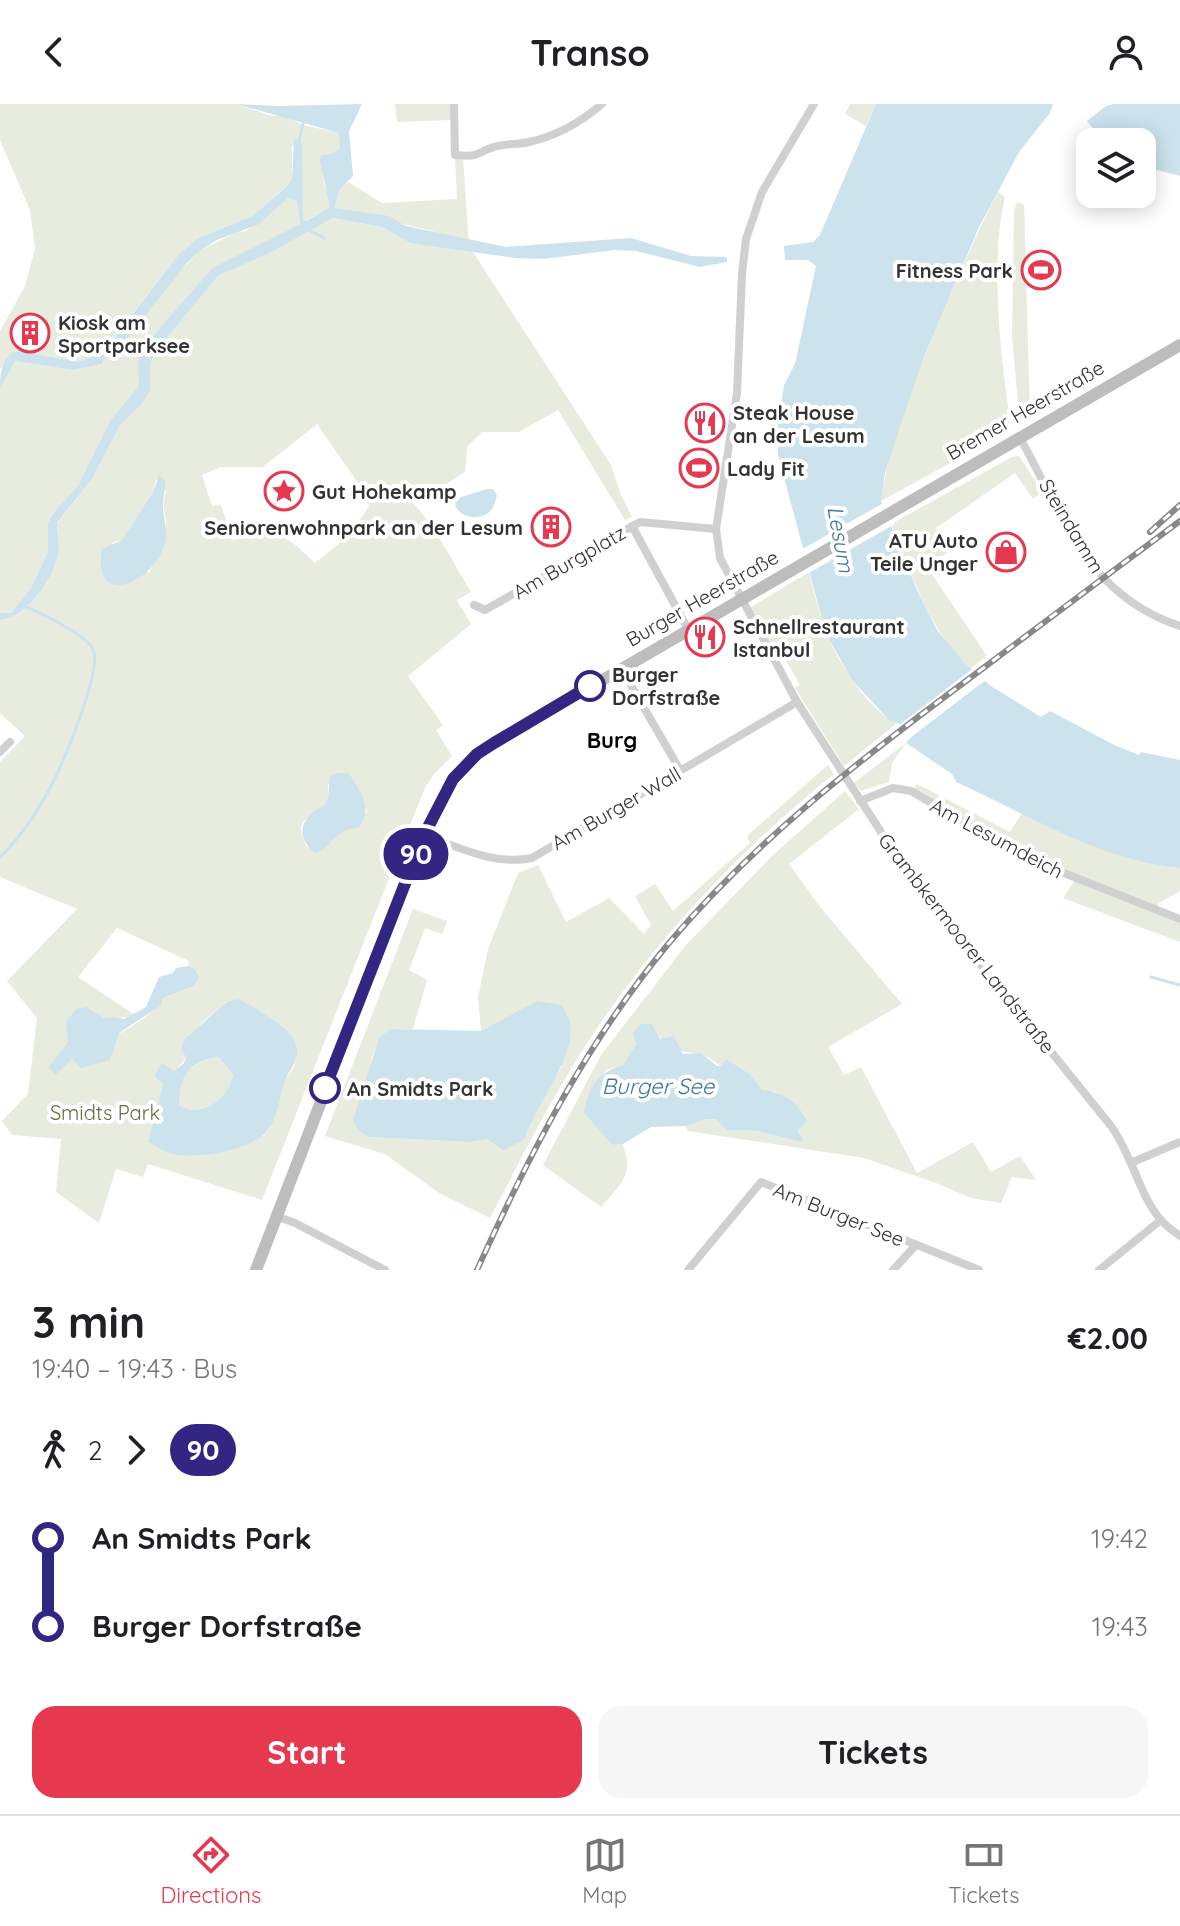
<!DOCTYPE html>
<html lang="en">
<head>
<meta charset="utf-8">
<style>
  :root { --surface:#fff; --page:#f6f6f6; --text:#202124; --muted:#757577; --line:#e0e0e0; --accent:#e63950 }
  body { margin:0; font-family:Quicksand,sans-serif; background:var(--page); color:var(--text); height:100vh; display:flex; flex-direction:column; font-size:30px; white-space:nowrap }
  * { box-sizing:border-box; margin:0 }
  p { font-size:26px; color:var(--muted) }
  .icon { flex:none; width:44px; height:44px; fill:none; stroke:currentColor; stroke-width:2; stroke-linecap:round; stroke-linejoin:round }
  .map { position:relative; height:1166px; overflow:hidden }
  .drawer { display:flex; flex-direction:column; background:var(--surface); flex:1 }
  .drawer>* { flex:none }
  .badge { padding:0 16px; border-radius:26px; font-size:28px; line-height:52px }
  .buttons { position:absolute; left:1076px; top:24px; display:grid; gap:16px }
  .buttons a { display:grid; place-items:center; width:80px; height:80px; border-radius:16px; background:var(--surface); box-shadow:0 4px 20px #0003; font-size:40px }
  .map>.badge { position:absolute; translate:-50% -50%; box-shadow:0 0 0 4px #fff }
  .legs { display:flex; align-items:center; gap:12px; height:88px; padding:0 32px; font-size:26px }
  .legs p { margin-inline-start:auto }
  .overview { display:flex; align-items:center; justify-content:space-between; height:136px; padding:0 32px }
  h1 { font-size:44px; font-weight:800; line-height:60px }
  .action { display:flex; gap:16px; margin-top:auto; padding:16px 32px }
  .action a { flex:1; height:92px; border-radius:24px; background:var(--accent); color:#fff; font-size:32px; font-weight:800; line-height:92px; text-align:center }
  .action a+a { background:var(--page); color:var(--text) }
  ul { padding:0 32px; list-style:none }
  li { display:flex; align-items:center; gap:28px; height:88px; font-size:30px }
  li i { display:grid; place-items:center; width:12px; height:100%; margin:0 10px; background:currentColor }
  li i::after { content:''; width:20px; height:20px; margin:-10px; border:6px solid; border-radius:50%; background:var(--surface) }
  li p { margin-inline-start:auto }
  li:first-child i { background:linear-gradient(#0000 50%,currentColor 0) }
  li:last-child i { background:linear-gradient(currentColor 50%,#0000 0) }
  header { display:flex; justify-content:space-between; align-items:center; height:104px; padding:0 32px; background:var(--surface); font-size:36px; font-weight:800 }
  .menu { display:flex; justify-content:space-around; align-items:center; height:112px; border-top:2px solid var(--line); background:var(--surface); font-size:22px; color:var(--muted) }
  .menu a { display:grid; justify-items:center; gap:4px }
  .menu .current { color:var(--accent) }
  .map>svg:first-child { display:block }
  .green { fill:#e7ecdf; fill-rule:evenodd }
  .water { fill:#cce2ec; fill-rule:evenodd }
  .pier { fill:#fff }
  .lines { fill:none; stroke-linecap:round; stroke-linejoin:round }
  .stream { stroke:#cce2ec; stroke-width:3 }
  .minor { stroke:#d0d0d0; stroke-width:8 }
  .secondary { stroke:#bdbdbd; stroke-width:12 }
  .rail-casing { stroke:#888; stroke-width:6 }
  .rail { stroke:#fff; stroke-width:3; stroke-dasharray:9; stroke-linecap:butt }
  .line-1-casing { stroke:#fff; stroke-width:18 }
  .line-1 { stroke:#312783; stroke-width:12 }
  .stop-1-dot { fill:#fff; stroke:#312783; stroke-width:4 }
  .labels { text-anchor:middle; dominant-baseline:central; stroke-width:8; stroke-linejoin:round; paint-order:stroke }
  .poi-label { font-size:20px; font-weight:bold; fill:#333; stroke:#fff; text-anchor:start }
  .street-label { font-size:20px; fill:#333; stroke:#fff }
  .stop-label { font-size:20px; font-weight:bold; fill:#333; stroke:#fff; text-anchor:start }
  .park-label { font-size:20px; fill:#59703f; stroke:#fff }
  .water-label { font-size:22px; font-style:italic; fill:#3f7a97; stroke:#fff }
  .neighbourhood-label { font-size:22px; font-weight:bold; fill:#000; stroke:#fff }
</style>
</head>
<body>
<header><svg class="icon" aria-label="back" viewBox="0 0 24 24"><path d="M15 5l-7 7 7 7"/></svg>Transo<svg class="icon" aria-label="person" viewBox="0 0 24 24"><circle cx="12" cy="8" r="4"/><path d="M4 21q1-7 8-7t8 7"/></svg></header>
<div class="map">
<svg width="1180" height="1166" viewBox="0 0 1180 1166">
  <rect width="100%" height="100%" fill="#fff"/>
  <g class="green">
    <polygon points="0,0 236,0 272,12 282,11 303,21 340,29 340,44 331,50 322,51 324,80 330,94 330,103 305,117 303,115 301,36 292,42 292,77 254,111 197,135 179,150 111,237 201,146 235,129 246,127 288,94 297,97 300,120 212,164 144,242 138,262 141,272 139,282 79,380 55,407 48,419 48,448 31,484 11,509 0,509 0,285 15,257 73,266 102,260 106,254 100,249 78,258 8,255 0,265 0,227 25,182 35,145 30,106 0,36"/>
    <polygon points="395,0 452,0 453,16 397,18"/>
    <polygon points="850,0 876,0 866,22 845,10"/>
    <path d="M455,53L463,54L469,142L611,361L621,391L632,413L625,416L558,306L519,328H482L467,343L465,368L446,380L417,381L410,395L433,423L471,488L457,496L471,520L408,572L443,621L436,626L452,652L433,671L424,686L262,1096L148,1060L143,1073L116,1065L99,1119L56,1088L61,1035L12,1031L2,1017L28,990L37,914L7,877L77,805L0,773V658L25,632L0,609V516C27,514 57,472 59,446C59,437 58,428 57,420L92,375L120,321L141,301L149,287L150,259L161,241L218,172L272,148L333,114L382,123L410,139L461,144L433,127L334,104L340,85L348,78L382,99L457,95ZM317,320L354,373L369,402L351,430L315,459L297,442L268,423L233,436L221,401L212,402L202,371L221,363H263ZM156,375L166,387C161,404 167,411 166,426C165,443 156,455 149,469L111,439L122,436L153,388ZM328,680L357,681L367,708L338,728L331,739L307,743C291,712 311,717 325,700C329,695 328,687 328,680ZM117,824L189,857L188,862L195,865L193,882L163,894C156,916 73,954 50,963L68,938L88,903L104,915C116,913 123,915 135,911L78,873ZM225,898L295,961L285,977L271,1022L265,1031L237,1044L152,1024L163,980L154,972L162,960L174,967C193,952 187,936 200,921C204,915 219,906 225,898Z"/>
    <path d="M998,88L1005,93C990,157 1000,250 1010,315L1005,329L881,397C890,333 917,271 942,211C960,169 977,128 998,88Z"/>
    <polygon points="1017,98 1024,101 1030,311 1025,315 1019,310 1012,233 1014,107"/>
    <path d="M1019,352L1042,388L1033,395L1015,369L936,424L948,448L927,463L987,552L971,564C927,526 913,471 891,420L1012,353Z"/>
    <path d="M809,468C814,488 819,509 826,528C836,555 870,609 897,619L844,662L795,584L800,581L777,541L771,543L751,503Z"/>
    <polygon points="906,639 892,659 889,678 861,687 854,679"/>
    <path d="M828,661L834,670C727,756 631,861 562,980C536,1024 514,1069 490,1114L439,1089L385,1050L325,1032L413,805L447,817L442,830L425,824L409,866L427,876L413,925H390C361,948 369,999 369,1033L469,1038L481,1035L524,1036L531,1015L562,962L500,919L481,927L478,893L488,845L518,769L538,761L566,818L609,794L644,830L651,821L635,792L655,780L673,807L750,739L747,732Z"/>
    <path d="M917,680L1010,728L1022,709C1072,732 1125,759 1180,764V787L1159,799L1153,808L1180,819V838L1063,794L1077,773L1012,743L914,685Z"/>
    <path d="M845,687L859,705L789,760L821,804L902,900L828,943L844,971L861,963L917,1069L973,1038L991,1068L1020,1052L1036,1076L1012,1073L1001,1099L971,1094L936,1079L864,1054L688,1027L686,1022L706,1015H716L726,1026L757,1027L801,1038L776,988L762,987L750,970L726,955L721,962L701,949C679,950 660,941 652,920H640L634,928L636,940L623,961L606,966L584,1009L612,1041L623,1040C634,1073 621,1079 601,1103L543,1061L601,951L686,841L773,751Z"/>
    <path d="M218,953L233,970C229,996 202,1014 178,1002C181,972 188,958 218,953Z"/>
  </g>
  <g class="water">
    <path d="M236,0L279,2L362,0L349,27L353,72L340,85L334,104L389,112L406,122L506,143L631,134L691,152L727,153V158L700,163L636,147L615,146L543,155L515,154L410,139L382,123L333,114L272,148L218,172L161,241L150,259V287L141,301L120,321L92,375L57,419C57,428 59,437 59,446C57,471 27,514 0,516V509H11L31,484L48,448V419L55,407L79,380L111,316L139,282L138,253L144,242L212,164L300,120L297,97L288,94L259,120L217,136L201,146L187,159L121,242L113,243L111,238L179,150L197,135L254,111L286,83L292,76L294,35L301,36L302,45L303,115L306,117L330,103L320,57L321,51L331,50L340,44L339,29Z"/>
    <path d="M876,0H1053L1050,9L1019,48L979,123L925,251L902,316L885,369L881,397L917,486L937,526L964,558L991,582L1041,613L1050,607L1116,642L1139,651L1141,648L1180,656V764C1101,757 1027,710 956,678L952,670L906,639L910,634L900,620L889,616L852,576L826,530L778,351L777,326L784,281L795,260L816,162L808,156H785L784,142L813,138L820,131Z"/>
    <path d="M1114,0H1180V72L1157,66L1142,68V38C1113,38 1105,41 1087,17L1106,2Z"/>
    <path d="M15,247L78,258L100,249L106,253L102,260L73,266L15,257L0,285C0,270 1,255 15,247Z"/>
    <path d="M159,372L165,376C166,386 163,393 163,401C163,417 170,430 163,445C148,482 92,503 102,445L122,436L153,388Z"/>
    <path d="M487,385H493L497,391C495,397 494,405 488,409C477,417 457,413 455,399L461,393Z"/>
    <path d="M337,669H348C360,684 375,708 358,724C332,725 336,742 315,749C299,736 297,719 316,706C322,702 322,705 326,698C330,691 328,681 330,672Z"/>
    <polygon points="188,862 195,865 199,874 193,882 163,894 160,902 119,929 110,956 81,964 72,955 55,971 49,963 68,938 66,918 76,905 87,903 104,914 115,913 124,915 146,903 159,873 173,869 176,864"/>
    <path d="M238,895C251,901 286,922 293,934C304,952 289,964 284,980C279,995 278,1013 268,1026C254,1046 193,1057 170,1049C163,1047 155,1041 148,1038L163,980L154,972L162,959L174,967L184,959L186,953L181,944L185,935L225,899ZM218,953L233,970C229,995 203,1014 179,1002C180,973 188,957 218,953Z"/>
    <path d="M537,897L562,901C564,906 568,913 570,919C576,954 535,1001 524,1036L503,1046L487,1035L469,1038L369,1033L359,1027L353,1016L379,934L390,925L481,927Z"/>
    <path d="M640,920H652L660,935L674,932L683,950L701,949L717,962H721L726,955L750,970L762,986C783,988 797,997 807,1017L797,1027L803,1034L801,1038L757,1027L726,1026L716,1015H706L686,1022L651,1023L623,1040L612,1041L584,1009C588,984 598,968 623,961L636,940L633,928Z"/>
  </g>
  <g class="pier">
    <polygon points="885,398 895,420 807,470 799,447"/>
    <polygon points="975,563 987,575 910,634 899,621"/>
  </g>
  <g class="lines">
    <g class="stream">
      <polyline points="299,36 303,20"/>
      <polyline points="309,126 324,134"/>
      <polyline points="103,253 114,241"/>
      <path d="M0,753C21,733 40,704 53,678C64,658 103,563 93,545C86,531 41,509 26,503"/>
      <polyline points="1151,873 1180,881"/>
    </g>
    <g class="minor">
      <path d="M454,0L455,51C479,53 472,51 491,44C503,39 517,41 529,38C557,32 581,18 602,0"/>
      <path d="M814,0L762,88L746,135L742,170L737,289L716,425L720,454L797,598L894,748L939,809L1111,1022C1132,1051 1139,1090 1160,1115C1165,1121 1173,1127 1180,1132"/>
      <path d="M1019,332C1063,411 1086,491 1180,522"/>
      <polyline points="632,422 688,525"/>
      <polyline points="474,501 485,506 640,418 716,425"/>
      <polyline points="621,564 680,666"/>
      <polyline points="0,648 10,638"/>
      <polyline points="860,697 893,684 911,687 1026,754 1180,815"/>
      <path d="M424,731C458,743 495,762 532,754L797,598"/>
      <polyline points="1133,1058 1180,1038"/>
      <polyline points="276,1112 295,1119 385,1166"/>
      <polyline points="688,1166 761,1078 979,1166"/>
      <polyline points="893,1166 916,1141"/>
      <polyline points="1099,1166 1161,1116"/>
    </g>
    <path class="secondary" d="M256,1166L424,731C441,690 457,665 494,639L1180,241"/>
    <g class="rail-casing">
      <g id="rail">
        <polyline points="1150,428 1180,401"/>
        <path d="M477,1166C530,1049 586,939 669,839C753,739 857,658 962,580C1035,525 1107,471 1180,417"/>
      </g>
    </g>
    <use href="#rail" class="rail"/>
  </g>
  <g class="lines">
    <g class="line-1-casing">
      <polyline id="line-1" points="325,984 424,731 453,675 477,650 494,639 590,582"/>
    </g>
    <use href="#line-1" class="line-1"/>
  </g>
  <defs>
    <g id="stadium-ring" transform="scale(2)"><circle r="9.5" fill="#fff" stroke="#e63950" stroke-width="1.5"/><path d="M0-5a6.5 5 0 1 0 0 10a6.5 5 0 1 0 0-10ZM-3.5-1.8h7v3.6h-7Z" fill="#e63950"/></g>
    <g id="building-ring" transform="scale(2)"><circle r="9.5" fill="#fff" stroke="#e63950" stroke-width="1.5"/><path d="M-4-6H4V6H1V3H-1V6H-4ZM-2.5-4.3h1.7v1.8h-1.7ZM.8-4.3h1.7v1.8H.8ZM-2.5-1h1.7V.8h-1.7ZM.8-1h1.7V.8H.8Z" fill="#e63950"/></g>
    <g id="restaurant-ring" transform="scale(2)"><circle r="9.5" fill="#fff" stroke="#e63950" stroke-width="1.5"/><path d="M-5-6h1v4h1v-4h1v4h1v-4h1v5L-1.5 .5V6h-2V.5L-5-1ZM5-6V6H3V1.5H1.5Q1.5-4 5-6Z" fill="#e63950"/></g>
    <g id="sight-ring" transform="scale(2)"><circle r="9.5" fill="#fff" stroke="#e63950" stroke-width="1.5"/><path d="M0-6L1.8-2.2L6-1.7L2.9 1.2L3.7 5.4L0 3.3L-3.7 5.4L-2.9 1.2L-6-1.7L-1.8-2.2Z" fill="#e63950"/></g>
    <g id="shop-ring" transform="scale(2)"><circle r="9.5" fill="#fff" stroke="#e63950" stroke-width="1.5"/><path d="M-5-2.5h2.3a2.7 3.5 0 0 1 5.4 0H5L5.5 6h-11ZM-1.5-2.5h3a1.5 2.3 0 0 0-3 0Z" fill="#e63950"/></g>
  </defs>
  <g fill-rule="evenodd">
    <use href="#stadium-ring" x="1041" y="166"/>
    <use href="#building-ring" x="30" y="229"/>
    <use href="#restaurant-ring" x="705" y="319"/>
    <use href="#stadium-ring" x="699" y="364"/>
    <use href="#sight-ring" x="284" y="387"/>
    <use href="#building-ring" x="551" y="423"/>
    <use href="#shop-ring" x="1006" y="448"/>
    <use href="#restaurant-ring" x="705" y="533"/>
  </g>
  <g class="stop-1-dot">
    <circle cx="590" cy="582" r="14"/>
    <circle cx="325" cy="984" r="14"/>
  </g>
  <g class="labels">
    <g class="poi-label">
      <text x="1013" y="166" text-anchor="end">Fitness Park</text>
      <text x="58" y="218">Kiosk am<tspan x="58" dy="23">Sportparksee</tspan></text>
      <text x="733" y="308">Steak House<tspan x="733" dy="23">an der Lesum</tspan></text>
      <text x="727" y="364">Lady Fit</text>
      <text x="312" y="387">Gut Hohekamp</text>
      <text x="523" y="423" text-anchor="end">Seniorenwohnpark an der Lesum</text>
      <text x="978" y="436" text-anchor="end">ATU Auto<tspan x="978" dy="23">Teile Unger</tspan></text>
      <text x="733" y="522">Schnellrestaurant<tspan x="733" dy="23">Istanbul</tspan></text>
    </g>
    <g class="street-label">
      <text transform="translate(1025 306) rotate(-30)">Bremer Heerstraße</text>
      <text transform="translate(1072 422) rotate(59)">Steindamm</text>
      <text transform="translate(569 458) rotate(-30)">Am Burgplatz</text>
      <text transform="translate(702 494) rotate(-30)">Burger Heerstraße</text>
      <text transform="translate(616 704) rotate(-30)">Am Burger Wall</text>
      <text transform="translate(997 734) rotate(28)">Am Lesumdeich</text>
      <text transform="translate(967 839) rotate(52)">Grambkermoorer Landstraße</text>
      <text transform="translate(839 1110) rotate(22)">Am Burger See</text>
    </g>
    <g class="stop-label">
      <text x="612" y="570">Burger<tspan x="612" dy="23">Dorfstraße</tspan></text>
      <text x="347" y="984">An Smidts Park</text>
    </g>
    <g class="park-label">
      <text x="105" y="1008">Smidts Park</text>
    </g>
    <g class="water-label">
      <text transform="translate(841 435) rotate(80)">Lesum</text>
      <text x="658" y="982">Burger See</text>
    </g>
    <g class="neighbourhood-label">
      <text x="612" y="636">Burg</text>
    </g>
  </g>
</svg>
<div class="buttons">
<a><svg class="icon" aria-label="layers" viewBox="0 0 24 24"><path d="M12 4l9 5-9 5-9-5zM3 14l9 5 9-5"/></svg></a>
</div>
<b class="badge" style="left:416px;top:750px;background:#312783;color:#fff">90</b>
</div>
<section class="drawer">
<div class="overview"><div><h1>3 min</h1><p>19:40 – 19:43 · Bus</p></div><b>€2.00</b></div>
<div class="legs"><svg class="icon" aria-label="walk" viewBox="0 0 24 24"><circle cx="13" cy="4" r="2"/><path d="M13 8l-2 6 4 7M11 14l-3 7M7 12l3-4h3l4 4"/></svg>2<svg class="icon" aria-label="forward" viewBox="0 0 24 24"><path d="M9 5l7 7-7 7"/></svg><b class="badge" style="background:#312783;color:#fff">90</b></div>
<ul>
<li><i style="color:#312783"></i><b>An Smidts Park</b><p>19:42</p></li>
<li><i style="color:#312783"></i><b>Burger Dorfstraße</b><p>19:43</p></li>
</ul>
<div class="action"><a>Start</a><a>Tickets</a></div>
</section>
<nav class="menu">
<a class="current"><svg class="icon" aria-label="directions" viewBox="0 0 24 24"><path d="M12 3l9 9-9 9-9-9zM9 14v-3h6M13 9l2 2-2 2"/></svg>Directions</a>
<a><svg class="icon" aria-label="map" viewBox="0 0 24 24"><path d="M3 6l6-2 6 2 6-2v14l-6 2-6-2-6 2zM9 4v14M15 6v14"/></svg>Map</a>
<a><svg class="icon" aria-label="tickets" viewBox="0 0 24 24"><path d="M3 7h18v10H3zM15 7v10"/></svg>Tickets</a>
</nav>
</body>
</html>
